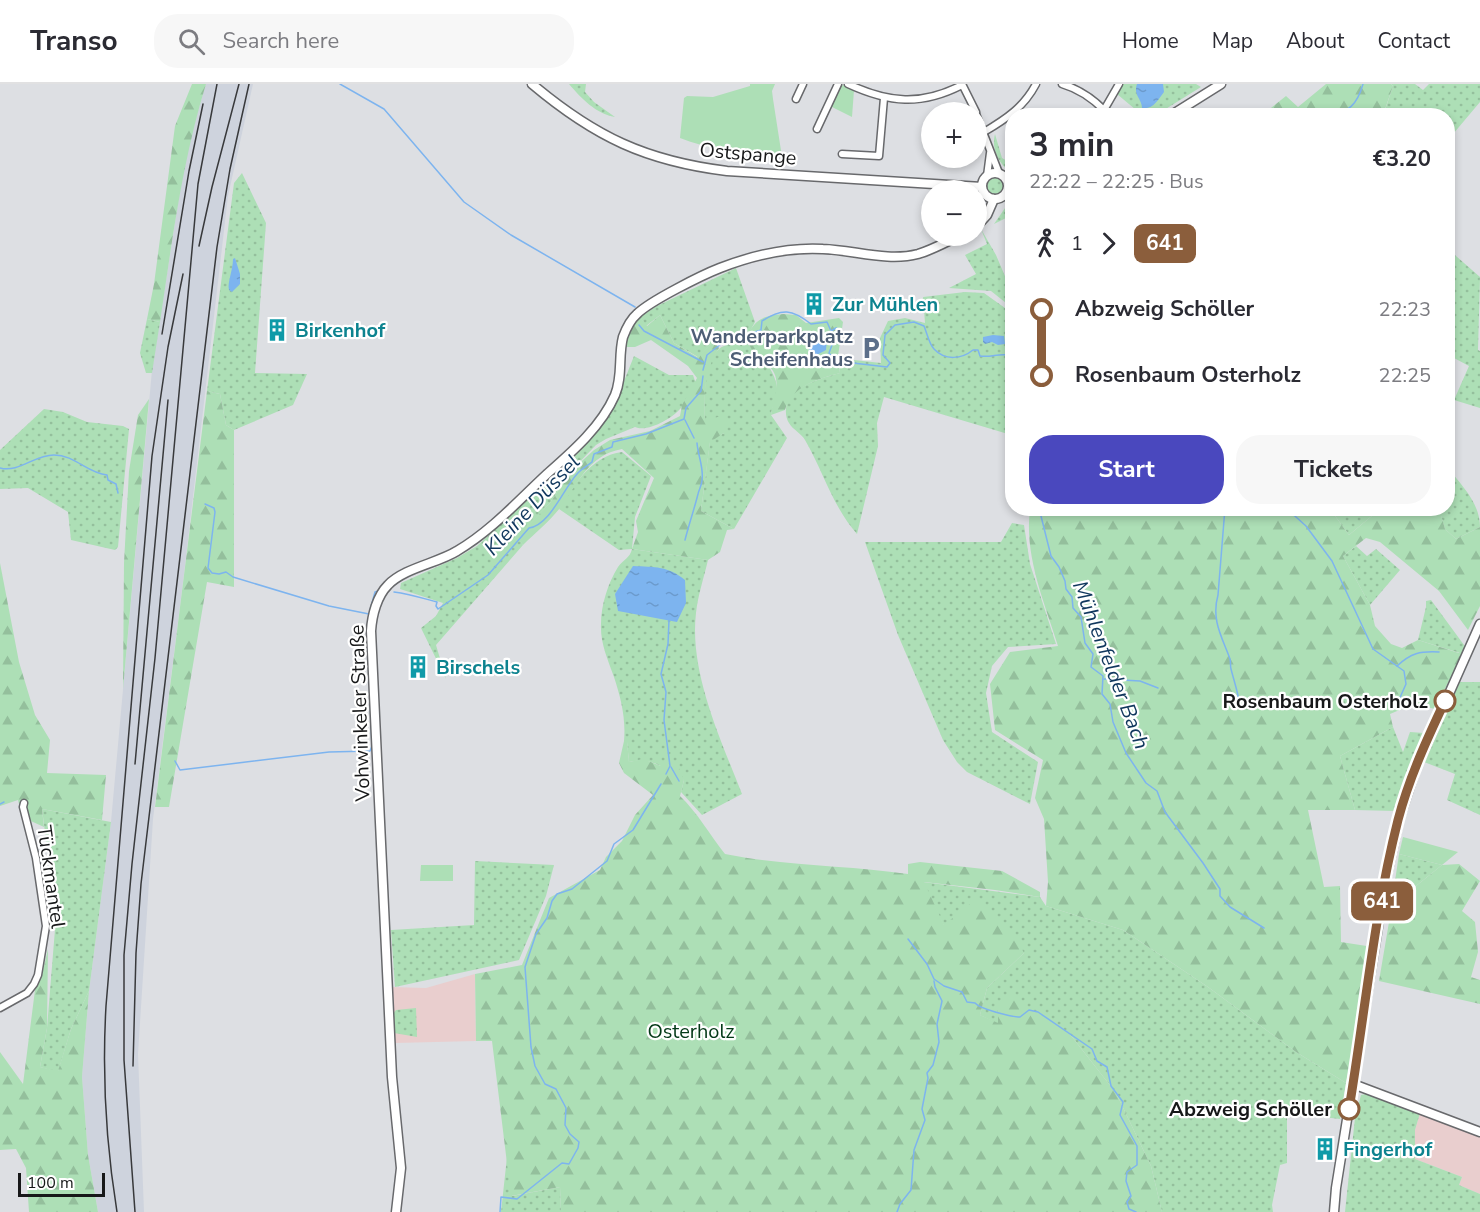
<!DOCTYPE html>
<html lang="en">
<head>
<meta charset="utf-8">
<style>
  :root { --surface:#fff; --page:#f7f7f7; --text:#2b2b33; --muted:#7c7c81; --line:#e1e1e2; --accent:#4a48be }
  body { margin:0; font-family:"Nunito Sans",sans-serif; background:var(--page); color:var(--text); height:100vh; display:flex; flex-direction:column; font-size:22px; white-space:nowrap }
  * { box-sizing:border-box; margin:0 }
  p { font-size:20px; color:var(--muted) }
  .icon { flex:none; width:33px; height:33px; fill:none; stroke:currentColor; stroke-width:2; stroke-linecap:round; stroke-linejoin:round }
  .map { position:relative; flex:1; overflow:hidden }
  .sheet { position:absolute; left:1005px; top:24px; width:450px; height:408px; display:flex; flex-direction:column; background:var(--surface); border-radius:24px; box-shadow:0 3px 9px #0003 }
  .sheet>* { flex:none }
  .badge { padding:0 12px; border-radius:9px; font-size:21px; line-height:39px }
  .tools { position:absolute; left:921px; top:18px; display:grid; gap:12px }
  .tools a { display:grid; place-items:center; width:66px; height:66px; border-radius:50%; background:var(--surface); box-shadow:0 3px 9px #0003; font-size:30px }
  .scale { position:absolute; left:18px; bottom:15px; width:87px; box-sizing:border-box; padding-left:6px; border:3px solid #171819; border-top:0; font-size:16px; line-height:21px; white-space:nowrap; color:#171819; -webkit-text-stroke:4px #fff; paint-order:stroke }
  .map>.badge { position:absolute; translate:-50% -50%; box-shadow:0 0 0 3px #fff }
  .legs { display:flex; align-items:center; gap:9px; height:66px; padding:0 24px; font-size:20px }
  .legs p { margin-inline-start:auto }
  .headline { display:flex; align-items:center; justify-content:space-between; height:102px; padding:0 24px }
  h1 { font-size:33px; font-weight:700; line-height:45px }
  .button { display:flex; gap:12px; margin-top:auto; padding:12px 24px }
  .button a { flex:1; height:69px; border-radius:24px; background:var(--accent); color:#fff; font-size:24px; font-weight:700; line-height:69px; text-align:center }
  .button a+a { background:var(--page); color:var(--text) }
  ul { padding:0 24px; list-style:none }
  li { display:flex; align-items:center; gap:21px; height:66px; font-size:22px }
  li i { display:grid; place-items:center; width:9px; height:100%; margin:0 8px; background:currentColor }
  li i::after { content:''; width:15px; height:15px; margin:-8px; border:4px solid; border-radius:50%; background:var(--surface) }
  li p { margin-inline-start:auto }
  li:first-child i { background:linear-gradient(#0000 50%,currentColor 0) }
  li:last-child i { background:linear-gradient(currentColor 50%,#0000 0) }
  header { display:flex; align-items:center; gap:36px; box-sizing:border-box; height:84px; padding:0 30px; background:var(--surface); border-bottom:2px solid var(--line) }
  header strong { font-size:28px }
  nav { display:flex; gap:33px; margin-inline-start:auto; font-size:21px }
  .search { width:420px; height:54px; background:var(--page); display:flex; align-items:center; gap:15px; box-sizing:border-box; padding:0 21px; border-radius:24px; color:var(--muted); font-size:22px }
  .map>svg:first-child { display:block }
  .commercial { fill:#e9cece }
  .built { fill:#ced3dd }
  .grass { fill:url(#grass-dots) }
  .forest { fill:url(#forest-firs); fill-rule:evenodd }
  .park { fill:#addfb6 }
  .water { fill:url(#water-ripples) }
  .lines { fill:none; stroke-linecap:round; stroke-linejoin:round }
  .stream { stroke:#7db4ef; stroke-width:1.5 }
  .street-casing { stroke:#68696c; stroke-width:9 }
  .secondary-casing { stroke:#68696c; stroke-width:11 }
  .street { stroke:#fff; stroke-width:6 }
  .secondary { stroke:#fff; stroke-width:8 }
  .rail { stroke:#38393b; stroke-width:1.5 }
  .line-1-casing { stroke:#fff; stroke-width:14 }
  .line-1 { stroke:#8b5e3c; stroke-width:9 }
  .stop-1-dot { fill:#fff; stroke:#8b5e3c; stroke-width:3 }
  .labels { text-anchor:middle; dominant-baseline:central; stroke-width:4.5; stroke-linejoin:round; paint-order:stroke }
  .street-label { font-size:20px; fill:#171819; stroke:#fff }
  .culture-label { font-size:20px; font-weight:bold; fill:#0d838f; stroke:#fff; text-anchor:start }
  .service-label { font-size:20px; font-weight:bold; fill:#4e5e75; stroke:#fff; text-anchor:end }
  .stop-label { font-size:20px; font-weight:bold; fill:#171819; stroke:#fff; text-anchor:end }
  .park-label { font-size:20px; fill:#033917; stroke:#fff }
  .water-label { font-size:21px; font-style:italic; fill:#10375d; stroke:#fff }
</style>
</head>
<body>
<header>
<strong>Transo</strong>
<div class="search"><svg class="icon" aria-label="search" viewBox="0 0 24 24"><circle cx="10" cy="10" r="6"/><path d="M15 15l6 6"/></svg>Search here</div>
<nav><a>Home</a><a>Map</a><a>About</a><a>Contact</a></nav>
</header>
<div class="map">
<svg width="1480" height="1128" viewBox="0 0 1480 1128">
  <defs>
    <pattern id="grass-dots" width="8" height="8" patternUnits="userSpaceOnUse" patternTransform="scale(1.5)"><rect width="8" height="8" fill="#addfb6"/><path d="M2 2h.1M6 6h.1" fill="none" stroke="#94bf9c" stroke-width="1.8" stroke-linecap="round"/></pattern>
    <pattern id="forest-firs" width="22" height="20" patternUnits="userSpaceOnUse" patternTransform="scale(1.5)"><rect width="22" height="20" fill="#addfb6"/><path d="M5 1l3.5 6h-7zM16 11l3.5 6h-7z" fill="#94bf9c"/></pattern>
    <pattern id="water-ripples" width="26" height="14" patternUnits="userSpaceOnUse" patternTransform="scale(1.5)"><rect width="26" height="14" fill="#7db4ef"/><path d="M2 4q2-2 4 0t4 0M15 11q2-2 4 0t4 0" fill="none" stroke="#6b9acc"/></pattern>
  </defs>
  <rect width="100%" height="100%" fill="#dddfe3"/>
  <g class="commercial">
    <polygon points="475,890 476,957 395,959 390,903 426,904"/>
    <polygon points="1420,1029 1480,1052 1480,1110 1459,1101 1462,1093 1415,1075 1415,1046"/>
  </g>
  <polygon class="built" points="206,0 253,0 228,112 184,490 153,735 138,970 144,1128 98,1128 88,1071 82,993 89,907 111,738 152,286 183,87 194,40"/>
  <g class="grass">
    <path d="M569,0H586L585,8L594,18L615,33C596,30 581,14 569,0Z"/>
    <polygon points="1123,0 1196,0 1201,3 1156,31 1142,31 1117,10"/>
    <polygon points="1391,0 1415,0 1423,6 1429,0 1480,0 1480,18 1448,56 1448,32 1383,32 1393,2"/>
    <path d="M995,50L1002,74L1012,80V88C999,82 991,64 995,50Z"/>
    <polygon points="242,89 266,139 255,289 307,290 293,321 234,346 226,341 220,310 207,307 234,99"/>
    <circle cx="995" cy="102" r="8"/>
    <polygon points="1012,114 1012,131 994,140"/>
    <polygon points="981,145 996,171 1010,204 1012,203 1012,222 1011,223 991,207 949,204 976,190 965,171 987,160"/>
    <polygon points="1448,165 1480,193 1478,266 1480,267 1480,324 1454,316 1469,282 1454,274 1448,282"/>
    <polygon points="736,184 755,238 750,247 714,257 698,273 674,259 660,231 646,242 640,233 657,222"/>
    <path d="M965,208L984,209L1012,229V249L1008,250L1009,260H1012V339L1008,350L884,313L877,339L878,362L857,450C833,423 823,387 805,356C801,349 793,346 789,339C785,333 785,323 788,317C795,301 825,293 840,289L839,280L854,276L881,279L880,254L888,237L905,234L925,239L923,213Z"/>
    <polygon points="147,235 160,238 152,289 146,289 140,269"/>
    <path d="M741,257C756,262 776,287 777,304C778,312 772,322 771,331L787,354L734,445L701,427L710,357L724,349L705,338C704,317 703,280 719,265C725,260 734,259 741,257Z"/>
    <path d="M634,272L669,291H693L696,300C692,308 687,317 681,324C673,334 647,349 635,343L606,355L596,361L571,387L550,419L518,453L523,461L436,561L446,595L421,544L436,532L443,519L400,505L401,499L457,474L477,462L578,369L598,347L615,320Z"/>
    <polygon points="44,325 63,328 87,338 123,342 129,345 118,463 115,466 71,456 68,428 28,404 0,405 0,366"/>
    <path d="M622,368L651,392L635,433L632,465L708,476C704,493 698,511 696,529C689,588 721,656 742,710L702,731L681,708L684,696C664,684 653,673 629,678L627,658L624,657C626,635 621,614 614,593C608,576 600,559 601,540C601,521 608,499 618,483C623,476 630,474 632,465L619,466L559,425C574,401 591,372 622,368Z"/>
    <path d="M1448,384C1462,402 1480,419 1480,443L1456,455L1445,445L1439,425L1448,424Z"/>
    <polygon points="1330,425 1368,425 1373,431 1349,451"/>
    <polygon points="1012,439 1024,441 1030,480 1056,560 1008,563 992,582 986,609 992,648 1038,678 1030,720 967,688 957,678 943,656 898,551 865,458 1001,458"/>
    <polygon points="1356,462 1367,472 1376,465 1400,486 1370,521 1343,472"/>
    <polygon points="1431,516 1464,561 1460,569 1418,556 1426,523 1426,517"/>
    <polygon points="1460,598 1480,598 1480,731 1447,716 1455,690 1424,678"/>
    <polygon points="1393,643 1403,668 1410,648 1424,649 1396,727 1355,726 1340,672"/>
    <polygon points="42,725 111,738 89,907 71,945 58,988 40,983 47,944 56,833"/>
    <polygon points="1399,770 1442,781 1416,802 1395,797"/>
    <polygon points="475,777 554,781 546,812 519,876 395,903 391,846 474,841"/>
    <polygon points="923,798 1040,813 1046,822 1123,846 1208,903 1296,968 1346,999 1340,1035 1287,1029 1287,1079 1280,1081 1272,1121 1273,1128 1162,1128 1151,1082 1116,1009 1069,949 998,940 980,931 987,904 1024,869 944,842"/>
    <polygon points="416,924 417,953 394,949 392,931 396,926"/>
    <polygon points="1366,1010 1420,1029 1415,1046 1415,1075 1462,1093 1459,1101 1480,1110 1480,1128 1345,1128 1355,1034 1361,1011"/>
    <polygon points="507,1073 512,1112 560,1103 561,1128 501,1128"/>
  </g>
  <g class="forest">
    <path d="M192,0H206C182,78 172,158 160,238L147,235L154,200L175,42Z"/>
    <polygon points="1326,0 1391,0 1393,2 1383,31 1262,31 1286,12 1298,23"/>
    <path d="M783,230L796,231L806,239L839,234L843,238L838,272L840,289C818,295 792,302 785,326L771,331C773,312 785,295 766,279L760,282L749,260L741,257C758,237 755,233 783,230ZM814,249L826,253L821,268L808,270Z"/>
    <path d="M660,231L674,259L697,273L714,257L719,264C704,287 704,310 705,337L724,331L728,336L724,349L710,358L701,427L734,445L727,446L720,468L708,476L632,465L638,448L636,437L654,394L622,365C588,371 578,400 560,424C549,438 535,449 523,461L517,453L550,419L571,387L594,366L610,356L650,347L680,332L682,321L697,294L688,282L651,256L635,263H624L633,241L640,233L647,242Z"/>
    <polygon points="207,307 220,310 226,341 234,346 234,503 207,498 169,723 155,723"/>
    <polygon points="149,315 123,605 124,479 129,387 138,331"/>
    <path d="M1439,424L1445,445L1456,455L1480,443V522L1468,546L1439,507L1380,458L1366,454L1343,472L1370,521L1375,542L1391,560L1402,564L1418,556L1459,569L1464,561L1466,562L1435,625L1414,620L1390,630L1393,643L1340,672L1355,726H1308L1324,803L1340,802L1341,858L1373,863L1346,999L1296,968L1208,903L1123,846L1046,822L1048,798L1044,735L1035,714L1043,676L995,646L990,600L1010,568L1058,562C1044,517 1024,472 1030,425H1330L1349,451L1373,431L1368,425Z"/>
    <polygon points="0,479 19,578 35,631 50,656 47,689 106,691 102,736 42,725 44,743 22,733 18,716 0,722"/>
    <path d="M624,657H627L629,678L643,675L661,682L676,677L684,696L680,712C697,728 710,751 725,770C785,782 847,781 908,790V780L920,778L1002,787L1040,808V813L995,806L924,798L944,841L976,815L1012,846L1024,869L987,904L980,931L998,939V919L1009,911L1069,949L1116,1009L1151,1082L1162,1128H561L560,1103L511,1112L492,957H476L475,890L522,881L549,814L600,786L606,773L622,757L635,731L653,711L624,689L619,679Z"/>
    <polygon points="1459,780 1480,797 1462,827 1475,838 1478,868 1471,893 1480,896 1480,920 1379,897 1389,838 1407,830 1416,802 1442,781"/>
    <polygon points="48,865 47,944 40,983 58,987 71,945 89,907 82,993 88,1071 98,1128 29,1128 26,1084 16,1065 0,1066 0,968 23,1000 35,906 42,891"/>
  </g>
  <g class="park">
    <path d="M750,0H775L772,7L773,15L782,73C747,70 713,67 680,54L684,14L687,12L713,13L750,2Z"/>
    <polygon points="844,1 854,6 852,33 830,22 840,2"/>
    <polygon points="1403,753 1458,768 1442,781 1399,770"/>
    <polygon points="421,781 453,781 453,797 420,797"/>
  </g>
  <g class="water">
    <path d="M1137,0H1163L1164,8C1158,16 1153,26 1142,24C1142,15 1133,11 1137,0Z"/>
    <path d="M235,174L240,190V200L232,208L229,206C227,199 233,186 233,175Z"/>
    <polygon points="814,249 827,255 826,266 813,273 808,270"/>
    <polygon points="993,251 1004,252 1005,260 998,261 992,258 985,260 983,258 983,253"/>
    <path d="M633,482C655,483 668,482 685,496L686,519L677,538L618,527L615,510Z"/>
  </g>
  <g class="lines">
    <g class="stream">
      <polyline points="340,0 384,25 464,118 511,151 635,223"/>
      <path d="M1328,32C1349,28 1357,21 1363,0"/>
      <polyline points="639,241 644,247 703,278"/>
      <path d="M703,286L707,271L721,260L761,246L762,237C782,224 792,225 811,240L827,238L831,247L836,244L841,247L835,253L829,269L836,277L887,283L890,279L883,271L885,251L895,241L914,238L924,242C927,249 929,260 934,265C945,277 962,275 973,266H978L980,272C992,274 1000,268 1012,272"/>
      <polyline points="685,336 694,354"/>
      <path d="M0,384C19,389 34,371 54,371C75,371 87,389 107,391L108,396L116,400L118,409"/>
      <polyline points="205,420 214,424 215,428 208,484 212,489 219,490 226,488 233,493 329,522 369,530 375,508 378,507"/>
      <polyline points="1039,424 1051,472 1059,483 1065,497 1066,505 1072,513 1073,524 1081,533 1085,559 1093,570 1091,583 1103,592 1102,610 1110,620 1113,638 1126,669 1146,699 1157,707 1165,728 1203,779 1220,805 1220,812 1230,823 1264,844"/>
      <path d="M1225,424L1218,511C1211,536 1222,553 1230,575C1231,578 1230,582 1231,585C1234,597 1238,608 1240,622"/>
      <polyline points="1286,424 1306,442 1332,477 1373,565 1404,587 1406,600 1398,618"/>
      <path d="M685,456C689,440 694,426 698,410C699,405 702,401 702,396C704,384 698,372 697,359"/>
      <path d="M394,508C409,510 422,514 437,518L436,522L438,525L488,491L529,444C550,441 564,404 577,390C581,385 587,382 592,378L594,370L612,363L613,358L646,350L684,335L686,324L701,307L703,292"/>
      <path d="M1397,582C1411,569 1420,567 1439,568"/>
      <polyline points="1104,595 1140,597 1158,604"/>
      <polyline points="175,677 180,686 329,668 370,667 372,662 370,614"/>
      <polyline points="671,683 679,697"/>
      <polyline points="666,690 670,682 664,636 666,608 661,590 668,560 669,536"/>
      <polyline points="0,720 4,718"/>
      <path d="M908,855L927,880L934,895L944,902L962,908L967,918L975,919C980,925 1011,933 1020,933L1029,926L1038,928L1092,965L1097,977L1107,983L1111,1002L1123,1018L1120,1031L1137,1062V1081L1127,1088L1126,1097L1131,1112L1127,1118L1129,1125L1136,1128"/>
      <polyline points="500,1128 501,1113 517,1115 562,1079 569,1080 578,1064 579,1058 570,1050 565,1041 566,1024 556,1005 545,1000 535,982 531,963 525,883 536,850 547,834 552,817 557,810 572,805 607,777 614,760 633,746 661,700"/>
      <polyline points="897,1128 900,1120 911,1106 914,1066 925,1036 922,1025 928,994 927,989 933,981 939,958 937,940 942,917 935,903 934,897"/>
    </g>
    <g class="street-casing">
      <g id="street">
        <path d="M848,0C889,19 921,22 962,1"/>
        <polyline points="962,0 976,28"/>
        <path d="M1062,0C1079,5 1092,14 1104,26L1119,0"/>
        <polyline points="796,15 803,0"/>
        <polyline points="976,30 999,89"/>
        <polyline points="817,45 838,0"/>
        <path d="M984,48C1006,35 1024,23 1036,0"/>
        <polyline points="842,70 879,72 884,14"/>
        <polyline points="987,92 990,69"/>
        <polyline points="0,924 27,909 34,900 38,891 46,842 36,774 23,723 24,719"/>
      </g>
    </g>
    <g class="secondary-casing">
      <g id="secondary">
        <path d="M532,0C595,53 646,77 727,87L982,103"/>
        <polyline points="1170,32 1221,0"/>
        <circle cx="995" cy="102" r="13"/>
        <polyline points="976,143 987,131 994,115"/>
        <polyline points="1353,1000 1480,1048"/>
        <path d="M396,1128L401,1084L392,993L371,547C372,531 377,512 388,501C404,484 438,479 457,467C491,447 518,417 547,390C572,368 601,343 615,311C623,292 618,272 623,253C626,245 630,236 637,230C650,217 702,191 720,184C751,172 789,163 823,165C854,166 887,178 918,170C932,166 946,158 959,152"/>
        <polyline points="1334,1128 1336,1104 1385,799 1399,735 1416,684 1480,540"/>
      </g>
    </g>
    <use href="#street" class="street"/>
    <use href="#secondary" class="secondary"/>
    <g class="rail">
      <polyline points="199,162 212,103 239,0"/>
      <polyline points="162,250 189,87 203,20"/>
      <polyline points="135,680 168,316"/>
      <polyline points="133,982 136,869 141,800 217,163 230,85 249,0"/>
      <path d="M117,1128C106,1060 102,991 106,922L152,372L168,263L183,190"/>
      <polyline points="135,1128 124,976 124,871 132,780 155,574 198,100 217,0"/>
    </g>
  </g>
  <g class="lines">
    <g class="line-1-casing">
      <path id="line-1" d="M1349,1025C1365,929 1374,830 1398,736C1409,694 1427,655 1445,617"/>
    </g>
    <use href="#line-1" class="line-1"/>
  </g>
  <defs>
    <g id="building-bare" transform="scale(1.8)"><path d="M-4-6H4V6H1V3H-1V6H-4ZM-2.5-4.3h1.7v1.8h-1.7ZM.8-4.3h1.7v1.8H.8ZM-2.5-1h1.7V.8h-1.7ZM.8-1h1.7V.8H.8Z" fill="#0f9aa8" stroke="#fff" stroke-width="2.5" paint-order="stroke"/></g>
    <g id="parking-bare" transform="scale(1.8)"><path d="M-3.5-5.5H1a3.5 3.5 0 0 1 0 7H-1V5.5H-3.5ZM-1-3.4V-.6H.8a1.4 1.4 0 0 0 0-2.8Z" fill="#5c6f8a" stroke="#fff" stroke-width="2.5" paint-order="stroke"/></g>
  </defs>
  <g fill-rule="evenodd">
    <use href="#building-bare" x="814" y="220"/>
    <use href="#building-bare" x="277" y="246"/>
    <use href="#parking-bare" x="871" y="264"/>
    <use href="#building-bare" x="418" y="583"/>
    <use href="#building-bare" x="1325" y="1065"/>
  </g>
  <g class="stop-1-dot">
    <circle cx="1445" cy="617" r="10"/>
    <circle cx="1349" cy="1025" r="10"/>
  </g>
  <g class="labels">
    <g class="street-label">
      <text transform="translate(748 70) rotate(5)">Ostspange</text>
      <text transform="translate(360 629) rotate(-92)">Vohwinkeler Straße</text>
      <text transform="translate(51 793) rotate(82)">Tückmantel</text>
    </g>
    <g class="culture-label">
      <text x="832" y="220">Zur Mühlen</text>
      <text x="295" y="246">Birkenhof</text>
      <text x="436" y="583">Birschels</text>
      <text x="1343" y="1065">Fingerhof</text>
    </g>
    <g class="service-label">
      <text x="853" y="252">Wanderparkplatz<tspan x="853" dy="23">Scheifenhaus</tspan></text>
    </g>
    <g class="stop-label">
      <text x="1428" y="617">Rosenbaum Osterholz</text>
      <text x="1332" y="1025">Abzweig Schöller</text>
    </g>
    <g class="park-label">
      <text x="691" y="947">Osterholz</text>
    </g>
    <g class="water-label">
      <text transform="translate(532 421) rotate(-47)">Kleine Düssel</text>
      <text transform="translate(1111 581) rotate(69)">Mühlenfelder Bach</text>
    </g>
  </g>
</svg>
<div class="tools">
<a>+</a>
<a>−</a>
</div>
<div class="scale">100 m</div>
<b class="badge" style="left:1382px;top:817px;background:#8b5e3c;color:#fff">641</b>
<section class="sheet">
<div class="headline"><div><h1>3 min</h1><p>22:22 – 22:25 · Bus</p></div><b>€3.20</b></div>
<div class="legs"><svg class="icon" aria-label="walk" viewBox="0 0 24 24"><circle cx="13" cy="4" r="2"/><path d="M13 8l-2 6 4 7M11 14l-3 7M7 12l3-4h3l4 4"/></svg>1<svg class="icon" aria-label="forward" viewBox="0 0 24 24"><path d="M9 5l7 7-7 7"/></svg><b class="badge" style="background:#8b5e3c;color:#fff">641</b></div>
<ul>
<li><i style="color:#8b5e3c"></i><b>Abzweig Schöller</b><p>22:23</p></li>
<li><i style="color:#8b5e3c"></i><b>Rosenbaum Osterholz</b><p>22:25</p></li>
</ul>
<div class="button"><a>Start</a><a>Tickets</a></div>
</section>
</div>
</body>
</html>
